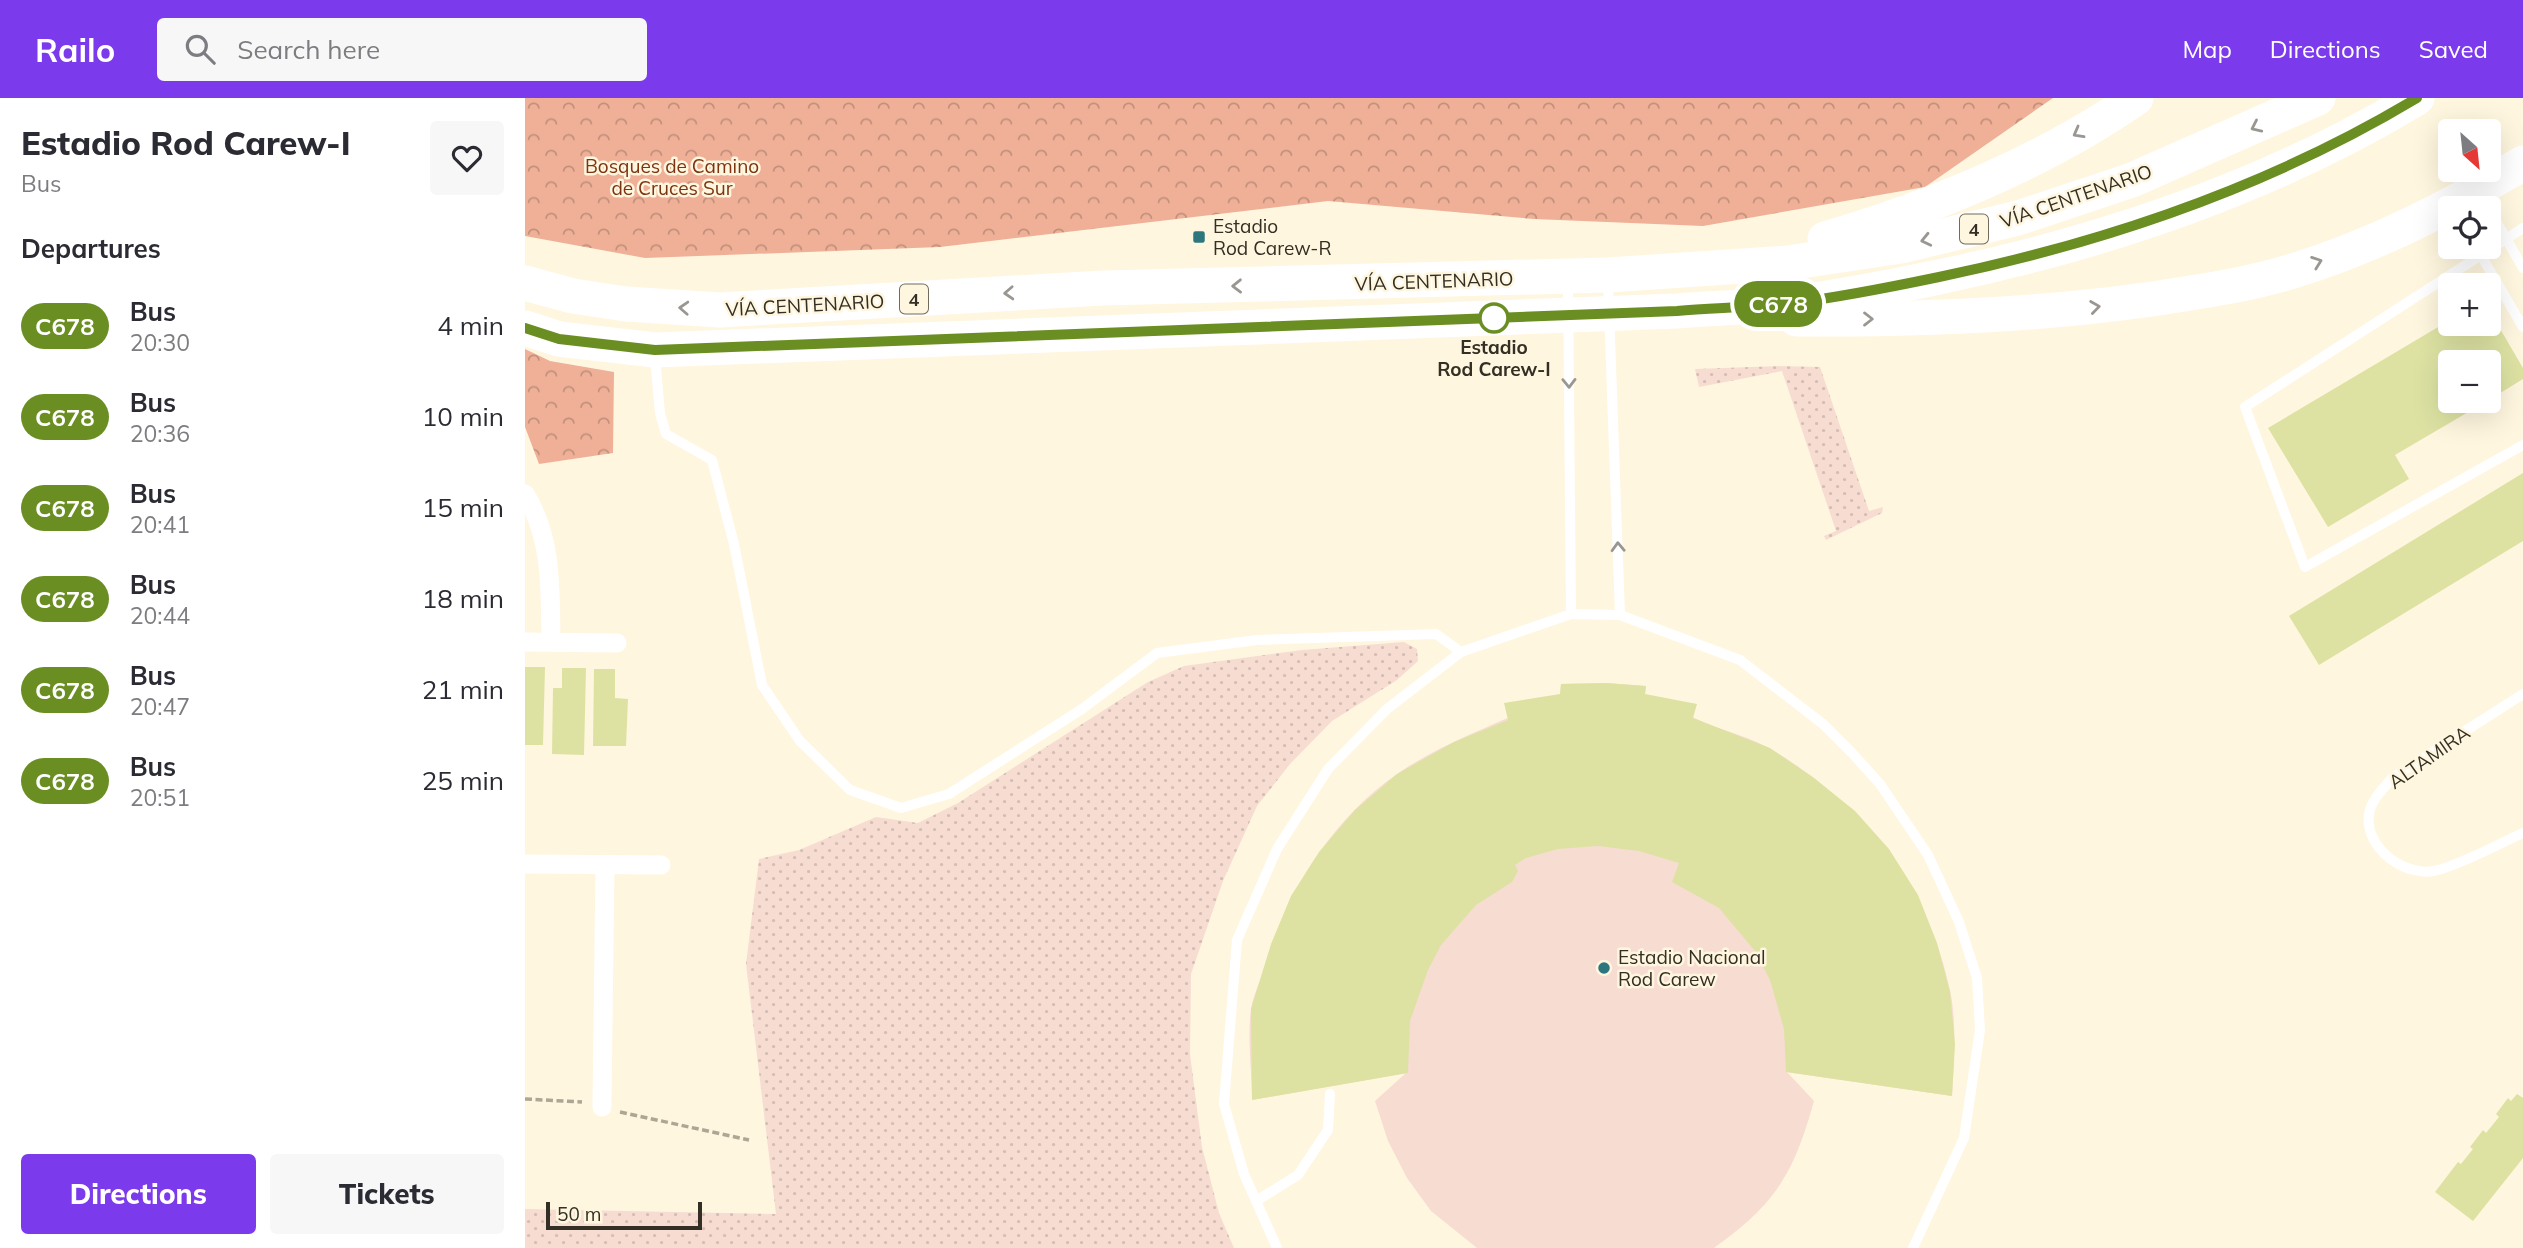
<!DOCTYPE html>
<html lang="en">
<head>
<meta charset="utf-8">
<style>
  :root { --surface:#fff; --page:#f7f7f7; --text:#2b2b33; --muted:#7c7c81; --accent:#7c3aed }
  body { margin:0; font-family:Mulish,sans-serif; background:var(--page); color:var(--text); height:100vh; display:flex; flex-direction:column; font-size:26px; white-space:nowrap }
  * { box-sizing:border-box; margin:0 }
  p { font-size:23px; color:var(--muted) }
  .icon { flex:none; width:38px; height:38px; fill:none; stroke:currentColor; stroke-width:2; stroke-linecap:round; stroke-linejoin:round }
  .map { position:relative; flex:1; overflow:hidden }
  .sheet { display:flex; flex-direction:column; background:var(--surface); width:525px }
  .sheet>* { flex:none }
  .badge { padding:0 14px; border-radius:23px; font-size:24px; line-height:46px }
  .needle { width:46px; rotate:153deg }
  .tools { position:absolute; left:1913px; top:21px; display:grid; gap:14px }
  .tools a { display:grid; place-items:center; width:63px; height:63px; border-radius:7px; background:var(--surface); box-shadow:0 7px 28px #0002; font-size:35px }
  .scale { position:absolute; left:21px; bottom:18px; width:156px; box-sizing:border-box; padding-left:7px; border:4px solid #342f24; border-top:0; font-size:19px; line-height:24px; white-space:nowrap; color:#342f24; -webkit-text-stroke:5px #fff6df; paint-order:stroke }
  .map>.badge { position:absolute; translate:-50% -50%; box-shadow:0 0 0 4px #fff }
  h2 { padding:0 21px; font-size:26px; line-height:63px }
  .round { display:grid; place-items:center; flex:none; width:74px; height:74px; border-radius:7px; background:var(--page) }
  .head { display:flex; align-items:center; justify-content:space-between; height:119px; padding:0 21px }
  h1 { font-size:33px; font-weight:800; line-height:52px }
  .primary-button { display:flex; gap:14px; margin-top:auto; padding:14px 21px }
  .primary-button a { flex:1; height:80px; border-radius:7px; background:var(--accent); color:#fff; font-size:28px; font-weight:800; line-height:80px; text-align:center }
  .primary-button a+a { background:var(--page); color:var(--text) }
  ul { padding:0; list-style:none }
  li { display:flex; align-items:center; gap:21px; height:91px; padding:0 21px }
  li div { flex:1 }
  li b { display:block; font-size:26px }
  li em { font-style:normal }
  li .badge { min-width:77px; font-weight:700; text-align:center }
  header { display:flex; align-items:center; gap:42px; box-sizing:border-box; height:98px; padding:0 35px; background:var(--accent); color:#fff }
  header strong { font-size:33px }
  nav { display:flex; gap:38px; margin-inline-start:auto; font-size:24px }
  .search { width:490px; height:63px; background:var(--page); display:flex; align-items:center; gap:18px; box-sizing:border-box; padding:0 24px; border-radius:7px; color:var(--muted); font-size:26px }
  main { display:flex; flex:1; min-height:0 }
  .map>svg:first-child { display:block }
  .grass { fill:url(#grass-dots) }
  .forest { fill:url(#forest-crowns) }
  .pitch { fill:#f7dcd2 }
  .building { fill:#dde2a3 }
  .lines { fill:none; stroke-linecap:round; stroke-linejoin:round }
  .path { stroke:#ada694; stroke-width:3.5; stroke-dasharray:7 3.5; stroke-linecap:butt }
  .service { stroke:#fff; stroke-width:10 }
  .minor { stroke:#fff; stroke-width:19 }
  .motorway { stroke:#fff; stroke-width:35 }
  .oneway { stroke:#9a9792 }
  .line-casing { stroke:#fff; stroke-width:16 }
  .line { stroke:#6b8e23; stroke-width:10 }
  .poi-dot { fill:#2d767d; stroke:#fff6df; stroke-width:2.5 }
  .stop-dot { fill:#fff; stroke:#6b8e23; stroke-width:3.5 }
  .labels { text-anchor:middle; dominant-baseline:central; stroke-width:5; stroke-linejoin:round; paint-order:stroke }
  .shield { fill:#fff6df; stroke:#716b5c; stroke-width:2 }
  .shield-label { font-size:18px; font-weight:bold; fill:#342f24 }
  .park-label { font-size:19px; fill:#7c3310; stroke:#fff6df }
  .street-label { font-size:19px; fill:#342f24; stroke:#fff6df }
  .poi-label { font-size:19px; fill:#342f24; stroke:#fff6df; text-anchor:start }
  .stop-label { font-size:19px; font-weight:bold; fill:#342f24; stroke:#fff6df }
</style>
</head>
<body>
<header>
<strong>Railo</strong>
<div class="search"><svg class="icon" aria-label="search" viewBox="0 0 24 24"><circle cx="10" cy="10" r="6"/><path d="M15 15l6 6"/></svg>Search here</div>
<nav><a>Map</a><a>Directions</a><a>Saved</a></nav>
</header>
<main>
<section class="sheet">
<div class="head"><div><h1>Estadio Rod Carew-I</h1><p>Bus</p></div><a class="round"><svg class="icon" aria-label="heart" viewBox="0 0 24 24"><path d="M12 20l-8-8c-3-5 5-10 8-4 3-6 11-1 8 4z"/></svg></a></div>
<h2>Departures</h2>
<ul>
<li><span class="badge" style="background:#6b8e23;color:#fff">C678</span><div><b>Bus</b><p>20:30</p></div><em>4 min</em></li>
<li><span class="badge" style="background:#6b8e23;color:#fff">C678</span><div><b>Bus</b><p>20:36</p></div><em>10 min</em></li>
<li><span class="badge" style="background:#6b8e23;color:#fff">C678</span><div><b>Bus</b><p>20:41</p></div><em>15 min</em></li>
<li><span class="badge" style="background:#6b8e23;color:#fff">C678</span><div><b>Bus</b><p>20:44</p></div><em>18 min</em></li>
<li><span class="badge" style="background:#6b8e23;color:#fff">C678</span><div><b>Bus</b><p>20:47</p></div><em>21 min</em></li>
<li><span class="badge" style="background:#6b8e23;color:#fff">C678</span><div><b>Bus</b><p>20:51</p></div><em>25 min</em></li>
</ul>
<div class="primary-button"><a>Directions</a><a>Tickets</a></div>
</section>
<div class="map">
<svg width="1998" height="1150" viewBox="0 0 1998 1150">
  <defs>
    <pattern id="grass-dots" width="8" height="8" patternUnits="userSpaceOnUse" patternTransform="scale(1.75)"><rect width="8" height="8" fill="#f7dcd2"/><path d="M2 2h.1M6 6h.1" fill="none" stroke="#d4bdb4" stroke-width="1.8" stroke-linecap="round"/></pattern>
    <pattern id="forest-crowns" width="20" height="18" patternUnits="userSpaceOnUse" patternTransform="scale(1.75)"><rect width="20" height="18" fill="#efb097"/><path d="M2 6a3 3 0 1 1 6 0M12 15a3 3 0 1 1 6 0" fill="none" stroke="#c2907b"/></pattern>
  </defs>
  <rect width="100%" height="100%" fill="#fff6df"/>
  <g class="grass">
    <polygon points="1255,268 1295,269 1344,413 1358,409 1357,415 1301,442 1299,438 1311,433 1257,273 1174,289 1170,271"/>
    <polygon points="879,544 892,551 893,563 872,582 807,623 765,666 732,708 698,783 666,876 665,956 677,1049 694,1115 709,1150 0,1150 0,1111 251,1116 221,866 234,761 274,752 351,719 393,725 433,705 623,584 659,568 777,552"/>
  </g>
  <g class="forest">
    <polygon points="0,0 1528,0 1400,89 1178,128 1009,121 803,103 415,149 120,160 0,138"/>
    <polygon points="0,251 25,263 89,274 88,355 14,366 0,329"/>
  </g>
  <path class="pitch" d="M1081,585L1121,588L1120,596C1141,607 1161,617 1183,626C1203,634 1227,640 1247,652C1336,704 1404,790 1425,892C1432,926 1429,963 1427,998L1262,974L1289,1003C1269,1075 1251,1106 1189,1150H952L906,1113L882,1080L863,1043L850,1003L881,975L727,1002C727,973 722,940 726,911C728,898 735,884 739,871C762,794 805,723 872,676C921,642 982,623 1035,596L1036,586Z"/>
  <g class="building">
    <polygon points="1964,212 1998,270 1998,281 1964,302 1964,264 1925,264 1925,303 1962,303 1870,357 1884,381 1803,429 1743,330 1925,222 1925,226 1964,226"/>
    <polygon points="1998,375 1998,443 1794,567 1764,518"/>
    <polygon points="0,569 20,569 18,647 0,647"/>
    <polygon points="37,570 61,570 59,657 27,656 28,590 37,590"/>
    <polygon points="69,571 90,571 90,600 103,601 101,648 68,648"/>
    <polygon points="1081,585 1121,588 1120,596 1172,606 1168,620 1245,650 1289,680 1330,713 1364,751 1393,797 1412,845 1425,894 1430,946 1427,998 1261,974 1259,931 1245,882 1230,853 1194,810 1147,784 1154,765 1114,753 1073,748 1033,751 1001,760 990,767 993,773 987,784 951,807 916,847 903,872 885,923 883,975 727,1002 726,911 746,846 766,798 794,754 830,712 872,676 929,644 983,622 979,605 1035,596 1036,586"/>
    <polygon points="1992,996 1998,1000 1998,1060 1948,1123 1910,1094 1933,1064 1936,1066 1948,1051 1945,1049 1958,1032 1961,1035 1974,1019 1971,1016 1983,1000 1986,1003"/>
  </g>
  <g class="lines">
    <g class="path">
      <polyline points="0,1001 57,1004"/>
      <polyline points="95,1014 224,1042"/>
    </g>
    <g class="service">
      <polyline points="1956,97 1998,170"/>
      <polyline points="1998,130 1720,309 1780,469 1998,347"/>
      <polyline points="1951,149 1998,229"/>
      <polyline points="1083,184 1095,517"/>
      <polyline points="1043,186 1046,516"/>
      <polyline points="130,259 135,315 141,336 187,362 209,446 237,587 275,643 325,692 376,710 424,696 557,611 632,555 732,542 911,536 936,554"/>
      <path d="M1998,596L1867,680C1859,690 1846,702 1844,716C1839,751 1882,781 1913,772C1942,764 1971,747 1998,735"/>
      <polyline points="731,1103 773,1077 803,1032 805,996"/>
      <polyline points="752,1150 719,1076 699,1006 712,842 752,751 803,671 862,611 936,554 1046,516 1095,517 1215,562 1298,626 1328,656 1355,686 1403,757 1434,824 1452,880 1455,932 1439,1040 1388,1150"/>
    </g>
    <g class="minor">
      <path d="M0,396C28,441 25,493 26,544"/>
      <polyline points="0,544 92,545"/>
      <polyline points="0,766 136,767"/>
      <polyline points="77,1009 80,767"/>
    </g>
    <g class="motorway">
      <path d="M1300,141C1409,109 1517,65 1611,0"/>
      <polyline points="0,185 48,198 101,206 195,212 578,190 1083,177 1263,165 1376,148 1493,120 1607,82 1793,0"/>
      <path d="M1271,221C1391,222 1508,218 1627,201C1673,194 1723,187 1768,173C1850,148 1925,109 1998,65"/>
      <path d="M0,230L34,241L130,252L1152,213C1191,210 1230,209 1268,205C1317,199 1366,189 1414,179C1582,144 1745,89 1892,0"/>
    </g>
  </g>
  <defs><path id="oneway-chevron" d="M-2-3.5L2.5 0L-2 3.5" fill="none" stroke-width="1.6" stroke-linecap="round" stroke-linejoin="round" transform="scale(1.75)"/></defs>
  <g class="oneway">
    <use href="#oneway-chevron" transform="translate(1731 29) rotate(155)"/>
    <use href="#oneway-chevron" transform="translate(1553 35) rotate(151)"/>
    <use href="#oneway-chevron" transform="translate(1401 142) rotate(167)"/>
    <use href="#oneway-chevron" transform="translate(1792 164) rotate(-20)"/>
    <use href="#oneway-chevron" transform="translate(712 188) rotate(179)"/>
    <use href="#oneway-chevron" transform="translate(484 195) rotate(177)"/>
    <use href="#oneway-chevron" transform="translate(1570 209) rotate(-8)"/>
    <use href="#oneway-chevron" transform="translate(159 210) rotate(-177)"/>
    <use href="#oneway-chevron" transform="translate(1343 221)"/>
    <use href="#oneway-chevron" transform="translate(1044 285) rotate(89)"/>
    <use href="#oneway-chevron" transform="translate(1093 449) rotate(-92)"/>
  </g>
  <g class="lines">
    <g class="line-casing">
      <path id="line" d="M0,230L34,241L130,252L1152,213C1191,210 1230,209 1268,205C1317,199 1366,189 1414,179C1582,144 1744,89 1892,0"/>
    </g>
    <use href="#line" class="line"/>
  </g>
  <g class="poi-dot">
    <rect x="667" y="132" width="14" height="14" rx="3.5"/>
    <circle cx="1079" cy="870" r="7"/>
  </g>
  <circle class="stop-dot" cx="969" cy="220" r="14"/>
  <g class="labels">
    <g class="shield">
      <rect x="1435" y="116.5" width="28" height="29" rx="5"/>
      <rect x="375" y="186.5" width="28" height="29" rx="5"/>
    </g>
    <g class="shield-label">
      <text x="1449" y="131">4</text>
      <text x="389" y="201">4</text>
    </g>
    <g class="park-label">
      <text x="147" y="68">Bosques de Camino<tspan x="147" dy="22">de Cruces Sur</tspan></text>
    </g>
    <g class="street-label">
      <text transform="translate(1551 98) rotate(-19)">VÍA CENTENARIO</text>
      <text transform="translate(909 183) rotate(-2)">VÍA CENTENARIO</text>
      <text transform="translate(280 207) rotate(-3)">VÍA CENTENARIO</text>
      <text transform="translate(1904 659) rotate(-35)">ALTAMIRA</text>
    </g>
    <g class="poi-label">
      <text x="688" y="128">Estadio<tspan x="688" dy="22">Rod Carew-R</tspan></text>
      <text x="1093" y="859">Estadio Nacional<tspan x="1093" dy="22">Rod Carew</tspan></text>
    </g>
    <g class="stop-label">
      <text x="969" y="249">Estadio<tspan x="969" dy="22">Rod Carew-I</tspan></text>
    </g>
  </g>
</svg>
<div class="tools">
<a><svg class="needle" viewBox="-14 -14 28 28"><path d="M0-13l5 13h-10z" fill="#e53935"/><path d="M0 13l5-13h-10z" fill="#7c7c81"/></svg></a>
<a><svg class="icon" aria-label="locate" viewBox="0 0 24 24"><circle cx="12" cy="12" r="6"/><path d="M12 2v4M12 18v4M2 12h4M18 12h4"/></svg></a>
<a>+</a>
<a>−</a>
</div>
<div class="scale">50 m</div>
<b class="badge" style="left:1253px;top:206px;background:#6b8e23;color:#fff">C678</b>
</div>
</main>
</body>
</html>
